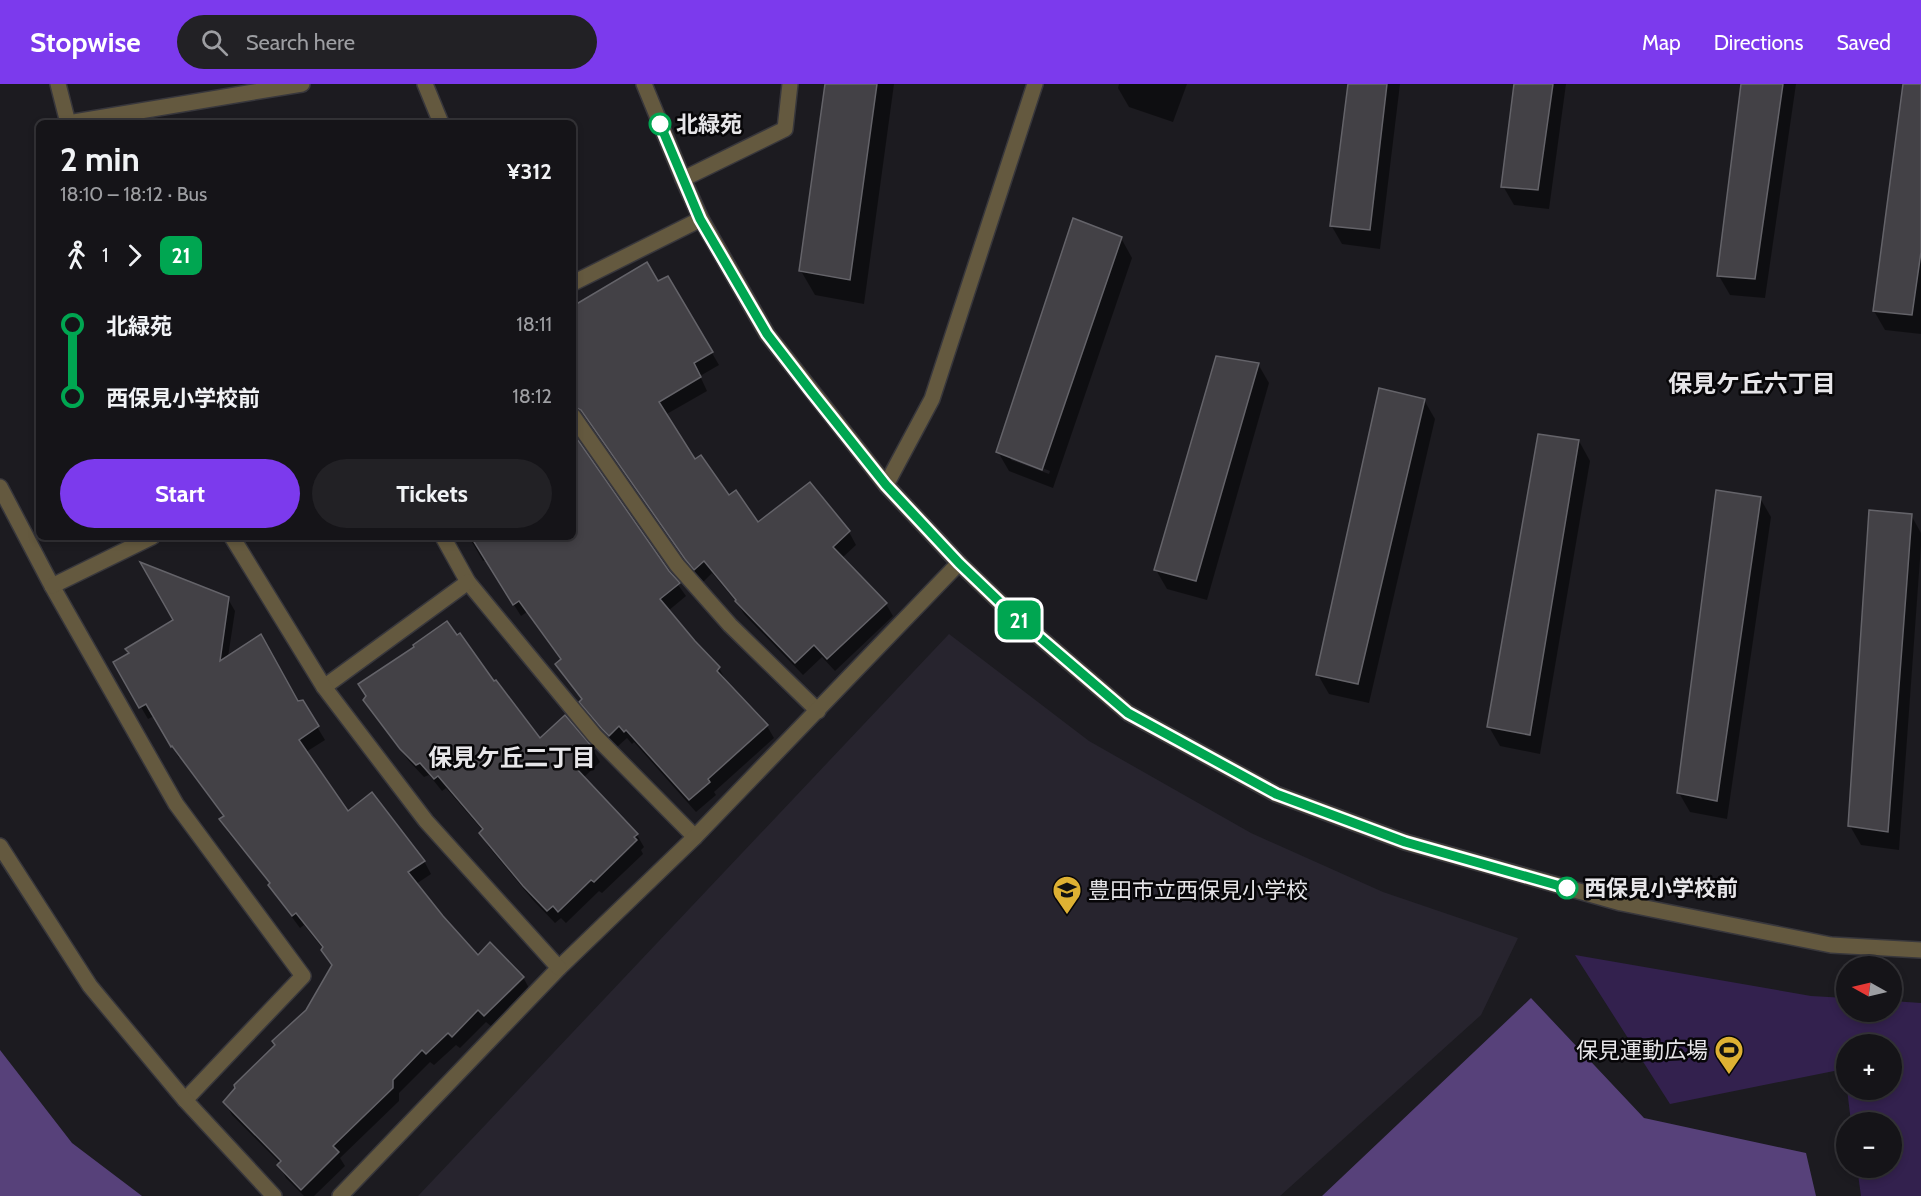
<!DOCTYPE html>
<html lang="en">
<head>
<meta charset="utf-8">
<style>
  :root { --surface:#151418; --page:#222125; --text:#f1f3f6; --muted:#9d9ea2; --line:#343337; --accent:#7c3aed }
  body { margin:0; font-family:Cabin,"Noto Sans JP",sans-serif; background:var(--page); color:var(--text); height:100vh; display:flex; flex-direction:column; font-size:22px; white-space:nowrap }
  * { box-sizing:border-box; margin:0 }
  p { font-size:20px; color:var(--muted) }
  .icon { flex:none; width:33px; height:33px; fill:none; stroke:currentColor; stroke-width:2; stroke-linecap:round; stroke-linejoin:round }
  .map { position:relative; flex:1; overflow:hidden }
  .panel { position:absolute; left:36px; top:36px; width:540px; height:420px; display:flex; flex-direction:column; background:var(--surface); border-radius:9px; box-shadow:0 3px 9px #0003,0 0 0 2px var(--line) }
  .panel>* { flex:none }
  .badge { padding:0 12px; border-radius:9px; font-size:21px; line-height:39px }
  .needle { width:39px; rotate:278deg }
  .buttons { position:absolute; left:1836px; top:872px; display:grid; gap:12px }
  .buttons a { display:grid; place-items:center; width:66px; height:66px; border-radius:50%; background:var(--surface); box-shadow:0 3px 9px #0003,0 0 0 2px var(--line); font-size:30px }
  .map>.badge { position:absolute; translate:-50% -50%; box-shadow:0 0 0 3px #fff }
  .legs { display:flex; align-items:center; gap:9px; height:66px; padding:0 24px; font-size:20px }
  .legs p { margin-inline-start:auto }
  .summary { display:flex; align-items:center; justify-content:space-between; height:102px; padding:0 24px }
  h1 { font-size:33px; font-weight:700; line-height:45px }
  .button { display:flex; gap:12px; margin-top:auto; padding:12px 24px }
  .button a { flex:1; height:69px; border-radius:36px; background:var(--accent); color:#fff; font-size:24px; font-weight:700; line-height:69px; text-align:center }
  .button a+a { background:var(--page); color:var(--text) }
  ul { padding:0 24px; list-style:none }
  li { display:flex; align-items:center; gap:21px; height:72px; font-size:22px }
  li i { display:grid; place-items:center; width:9px; height:100%; margin:0 8px; background:currentColor }
  li i::after { content:''; width:15px; height:15px; margin:-8px; border:4px solid; border-radius:50%; background:var(--surface) }
  li p { margin-inline-start:auto }
  li:first-child i { background:linear-gradient(#0000 50%,currentColor 0) }
  li:last-child i { background:linear-gradient(currentColor 50%,#0000 0) }
  header { display:flex; align-items:center; gap:36px; box-sizing:border-box; height:84px; padding:0 30px; background:var(--accent); color:#fff }
  header strong { font-size:28px }
  nav { display:flex; gap:33px; margin-inline-start:auto; font-size:21px }
  .search { width:420px; height:54px; background:var(--page); display:flex; align-items:center; gap:15px; box-sizing:border-box; padding:0 21px; border-radius:33px; color:var(--muted); font-size:22px }
  .map>svg:first-child { display:block }
  .built { fill:#27242e }
  .green { fill:#33214e }
  .forest { fill:#57417a }
  .shadow { fill:#0007; fill-rule:evenodd }
  .building { fill:#434146; stroke:#646369; stroke-width:1.5 }
  .lines { fill:none; stroke-linecap:round; stroke-linejoin:round }
  .service-casing { stroke:#38373c; stroke-width:18 }
  .minor-casing { stroke:#38373c; stroke-width:18 }
  .tertiary-casing { stroke:#38373c; stroke-width:18 }
  .service { stroke:#64593f; stroke-width:15 }
  .minor { stroke:#64593f; stroke-width:15 }
  .tertiary { stroke:#64593f; stroke-width:15 }
  .line-1-casing { stroke:#fff; stroke-width:14 }
  .line-1 { stroke:#00a651; stroke-width:9 }
  .stop-1-dot { fill:#fff; stroke:#00a651; stroke-width:3 }
  .labels { text-anchor:middle; dominant-baseline:central; stroke-width:5; stroke-linejoin:round; paint-order:stroke }
  .stop-label { font-size:22px; font-weight:bold; fill:#e6e5e8; stroke:#070608; text-anchor:start }
  .poi-label { font-size:22px; fill:#e6e5e8; stroke:#070608; text-anchor:start }
  .neighbourhood-label { font-size:24px; font-weight:bold; fill:#e6e5e8; stroke:#070608 }
</style>
</head>
<body>
<header>
<strong>Stopwise</strong>
<div class="search"><svg class="icon" aria-label="search" viewBox="0 0 24 24"><circle cx="10" cy="10" r="6"/><path d="M15 15l6 6"/></svg>Search here</div>
<nav><a>Map</a><a>Directions</a><a>Saved</a></nav>
</header>
<div class="map">
<svg width="1921" height="1112" viewBox="0 0 1921 1112">
  <rect width="100%" height="100%" fill="#1c1b20"/>
  <polygon class="built" points="949,550 1089,657 1251,749 1383,808 1518,854 1481,931 1280,1112 418,1112"/>
  <polygon class="green" points="1575,871 1811,912 1846,914 1846,927 1892,927 1892,917 1921,919 1921,1112 1861,1112 1857,1083 1892,1083 1892,1038 1851,1038 1847,1005 1892,1005 1892,960 1846,960 1846,1000 1844,985 1670,1020"/>
  <g class="forest">
    <polygon points="1531,914 1644,1034 1806,1069 1816,1112 1322,1112"/>
    <polygon points="0,966 72,1059 142,1112 0,1112"/>
  </g>
  <g class="shadow">
    <polygon points="827,0 894,0 864,220 815,211 801,187"/>
    <polygon points="1119,0 1187,0 1173,38 1129,23 1118,4"/>
    <polygon points="1349,0 1400,0 1380,165 1342,160 1331,141"/>
    <polygon points="1516,0 1566,0 1549,125 1514,121 1503,102"/>
    <polygon points="1743,0 1796,0 1765,214 1730,211 1719,192"/>
    <polygon points="1904,0 1921,0 1921,250 1885,246 1874,227"/>
    <path d="M1121,154L1132,174L1053,404L1009,387L998,368ZM1011,372L1050,387L1049,390L1011,376Z"/>
    <polygon points="668,194 719,281 700,292 707,307 665,331 695,377 728,414 757,441 810,400 849,448 856,461 842,474 886,520 893,532 835,587 822,573 803,591 744,530 738,520 712,489 703,498 694,488 595,344 573,284 573,224 658,199"/>
    <polygon points="1258,280 1269,299 1207,516 1167,505 1156,486"/>
    <polygon points="1424,316 1435,335 1369,619 1329,610 1318,591"/>
    <polygon points="573,354 686,512 668,527 694,558 719,584 726,597 725,598 767,642 774,654 714,708 716,711 696,728 634,658 632,660 627,654 617,663 588,630 581,618 583,617 564,593 556,581 561,576 527,528 521,532 486,476 483,477 469,453 573,453"/>
    <polygon points="1579,357 1590,377 1540,670 1500,662 1489,643"/>
    <polygon points="1760,414 1771,433 1727,735 1690,728 1679,709"/>
    <polygon points="1911,431 1921,449 1921,461 1899,766 1861,761 1850,742"/>
    <polygon points="228,515 235,527 228,573 298,619 302,618 325,656 306,668 348,729 424,777 431,790 416,800 442,833 477,873 523,893 530,906 492,943 486,938 460,964 456,961 434,981 430,978 399,1009 399,1017 340,1074 345,1082 314,1112 304,1112 286,1094 279,1081 281,1080 232,1031 225,1018 308,927 333,883 323,865 304,841 300,844 277,813 271,801 228,748 221,735 224,733 180,673 179,674 154,632 148,635 115,579"/>
    <polygon points="494,599 539,656 565,633 593,666 600,678 583,694 637,751 644,763 641,766 643,770 602,809 599,807 566,839 561,834 555,839 532,815 488,762 481,749 483,747 446,704 442,707 429,691 424,693 409,677 372,629 365,616"/>
  </g>
  <g class="building">
    <polygon points="825,0 877,0 850,196 799,187"/>
    <polygon points="1348,0 1387,0 1370,146 1330,142"/>
    <polygon points="1514,0 1553,0 1538,106 1501,103"/>
    <polygon points="1741,0 1783,0 1755,195 1717,192"/>
    <polygon points="1903,0 1921,0 1921,168 1912,231 1873,227"/>
    <polygon points="1073,134 1122,153 1042,386 996,368"/>
    <polygon points="647,178 658,197 668,192 713,268 694,279 701,293 659,318 695,375 701,371 729,411 736,406 758,438 810,398 850,447 833,463 887,519 827,575 814,561 795,579 735,517 736,516 704,477 694,486 685,475 581,326 573,322 573,222"/>
    <polygon points="1216,272 1259,279 1196,497 1154,486"/>
    <polygon points="1379,304 1425,315 1358,600 1316,591"/>
    <polygon points="573,349 669,487 680,499 660,515 695,557 720,583 717,587 768,641 708,695 710,698 689,716 626,646 624,648 619,642 609,652 602,645 579,618 582,615 555,580 561,575 519,517 513,521 471,453 573,453"/>
    <polygon points="1538,350 1579,356 1530,651 1487,643"/>
    <polygon points="1716,406 1761,413 1717,717 1677,709"/>
    <polygon points="1869,426 1912,430 1888,748 1848,742"/>
    <polygon points="140,478 229,513 220,577 261,550 298,617 303,616 319,642 299,656 348,727 372,708 425,777 408,788 443,832 478,871 490,858 524,893 484,932 478,926 452,953 448,949 426,970 422,966 393,996 393,1004 333,1062 339,1068 301,1106 277,1081 281,1077 223,1018 235,1004 234,1001 275,961 272,957 306,926 332,881 321,866 323,863 296,829 292,832 268,801 270,799 219,735 224,732 172,662 171,663 146,620 139,624 113,578 129,569 125,565 173,536"/>
    <polygon points="447,537 457,551 460,549 494,597 496,596 540,654 565,631 594,665 575,683 638,750 634,753 637,756 594,798 591,796 558,828 553,822 547,827 523,802 479,749 483,745 438,692 434,695 420,679 416,681 400,665 363,616 366,612 358,600 414,563 413,561"/>
  </g>
  <g class="lines">
    <g class="service-casing">
      <g id="service">
        <polyline points="683,95 785,45 790,0"/>
        <polyline points="886,401 932,315 1035,0"/>
      </g>
    </g>
    <g class="minor-casing">
      <g id="minor">
        <polyline points="425,0 441,39"/>
        <polyline points="68,39 302,0"/>
        <polyline points="573,199 701,135"/>
        <polyline points="573,332 677,481 730,541 818,627"/>
        <polyline points="0,403 52,502 176,720 303,892 185,1016"/>
        <polyline points="443,453 468,498 595,652 695,753"/>
        <polyline points="52,502 152,453"/>
        <polyline points="324,603 468,498"/>
        <polyline points="0,762 90,902 185,1016 274,1112"/>
        <polyline points="340,1112 559,884 695,753 959,479"/>
      </g>
    </g>
    <g class="tertiary-casing">
      <g id="tertiary">
        <polyline points="58,0 68,39"/>
        <polyline points="644,0 683,95 701,135 767,250 886,401 959,479 1008,526 1128,629 1276,710 1405,758 1621,819 1831,861 1921,866"/>
        <polyline points="232,453 324,603 426,737 559,884"/>
      </g>
    </g>
    <use href="#service" class="service"/>
    <use href="#minor" class="minor"/>
    <use href="#tertiary" class="tertiary"/>
  </g>
  <g class="lines">
    <g class="line-1-casing">
      <polyline id="line-1" points="660,40 700,135 767,250 811,307 886,401 959,479 1008,526 1128,629 1276,710 1405,758 1567,804"/>
    </g>
    <use href="#line-1" class="line-1"/>
  </g>
  <defs>
    <g id="school-pin" transform="scale(1.5)"><path d="M0 17L-7.5 6A9.5 9.5 0 1 1 7.5 6Z" fill="#deb133" stroke="#070608"/><path d="M0-5L7-2L0 1L-7-2ZM-4 1L0 2.5L4 1V4Q0 6-4 4Z" fill="#111"/></g>
    <g id="stadium-pin" transform="scale(1.5)"><path d="M0 17L-7.5 6A9.5 9.5 0 1 1 7.5 6Z" fill="#deb133" stroke="#070608"/><path d="M0-5a6.5 5 0 1 0 0 10a6.5 5 0 1 0 0-10ZM-3.5-1.8h7v3.6h-7Z" fill="#111"/></g>
  </defs>
  <g fill-rule="evenodd">
    <use href="#school-pin" x="1067" y="806"/>
    <use href="#stadium-pin" x="1729" y="966"/>
  </g>
  <g class="stop-1-dot">
    <circle cx="660" cy="40" r="10"/>
    <circle cx="1567" cy="804" r="10"/>
  </g>
  <g class="labels">
    <g class="stop-label">
      <text x="676" y="40">北緑苑</text>
      <text x="1584" y="804">西保見小学校前</text>
    </g>
    <g class="poi-label">
      <text x="1088" y="806">豊田市立西保見小学校</text>
      <text x="1708" y="966" text-anchor="end">保見運動広場</text>
    </g>
    <g class="neighbourhood-label">
      <text x="1752" y="299">保見ケ丘六丁目</text>
      <text x="512" y="673">保見ケ丘二丁目</text>
    </g>
  </g>
</svg>
<div class="buttons">
<a><svg class="needle" viewBox="-14 -14 28 28"><path d="M0-13l5 13h-10z" fill="#e53935"/><path d="M0 13l5-13h-10z" fill="#9d9ea2"/></svg></a>
<a>+</a>
<a>−</a>
</div>
<b class="badge" style="left:1019px;top:536px;background:#00a651;color:#fff">21</b>
<section class="panel">
<div class="summary"><div><h1>2 min</h1><p>18:10 – 18:12 · Bus</p></div><b>¥312</b></div>
<div class="legs"><svg class="icon" aria-label="walk" viewBox="0 0 24 24"><circle cx="13" cy="4" r="2"/><path d="M13 8l-2 6 4 7M11 14l-3 7M7 12l3-4h3l4 4"/></svg>1<svg class="icon" aria-label="forward" viewBox="0 0 24 24"><path d="M9 5l7 7-7 7"/></svg><b class="badge" style="background:#00a651;color:#fff">21</b></div>
<ul>
<li><i style="color:#00a651"></i><b>北緑苑</b><p>18:11</p></li>
<li><i style="color:#00a651"></i><b>西保見小学校前</b><p>18:12</p></li>
</ul>
<div class="button"><a>Start</a><a>Tickets</a></div>
</section>
</div>
</body>
</html>
